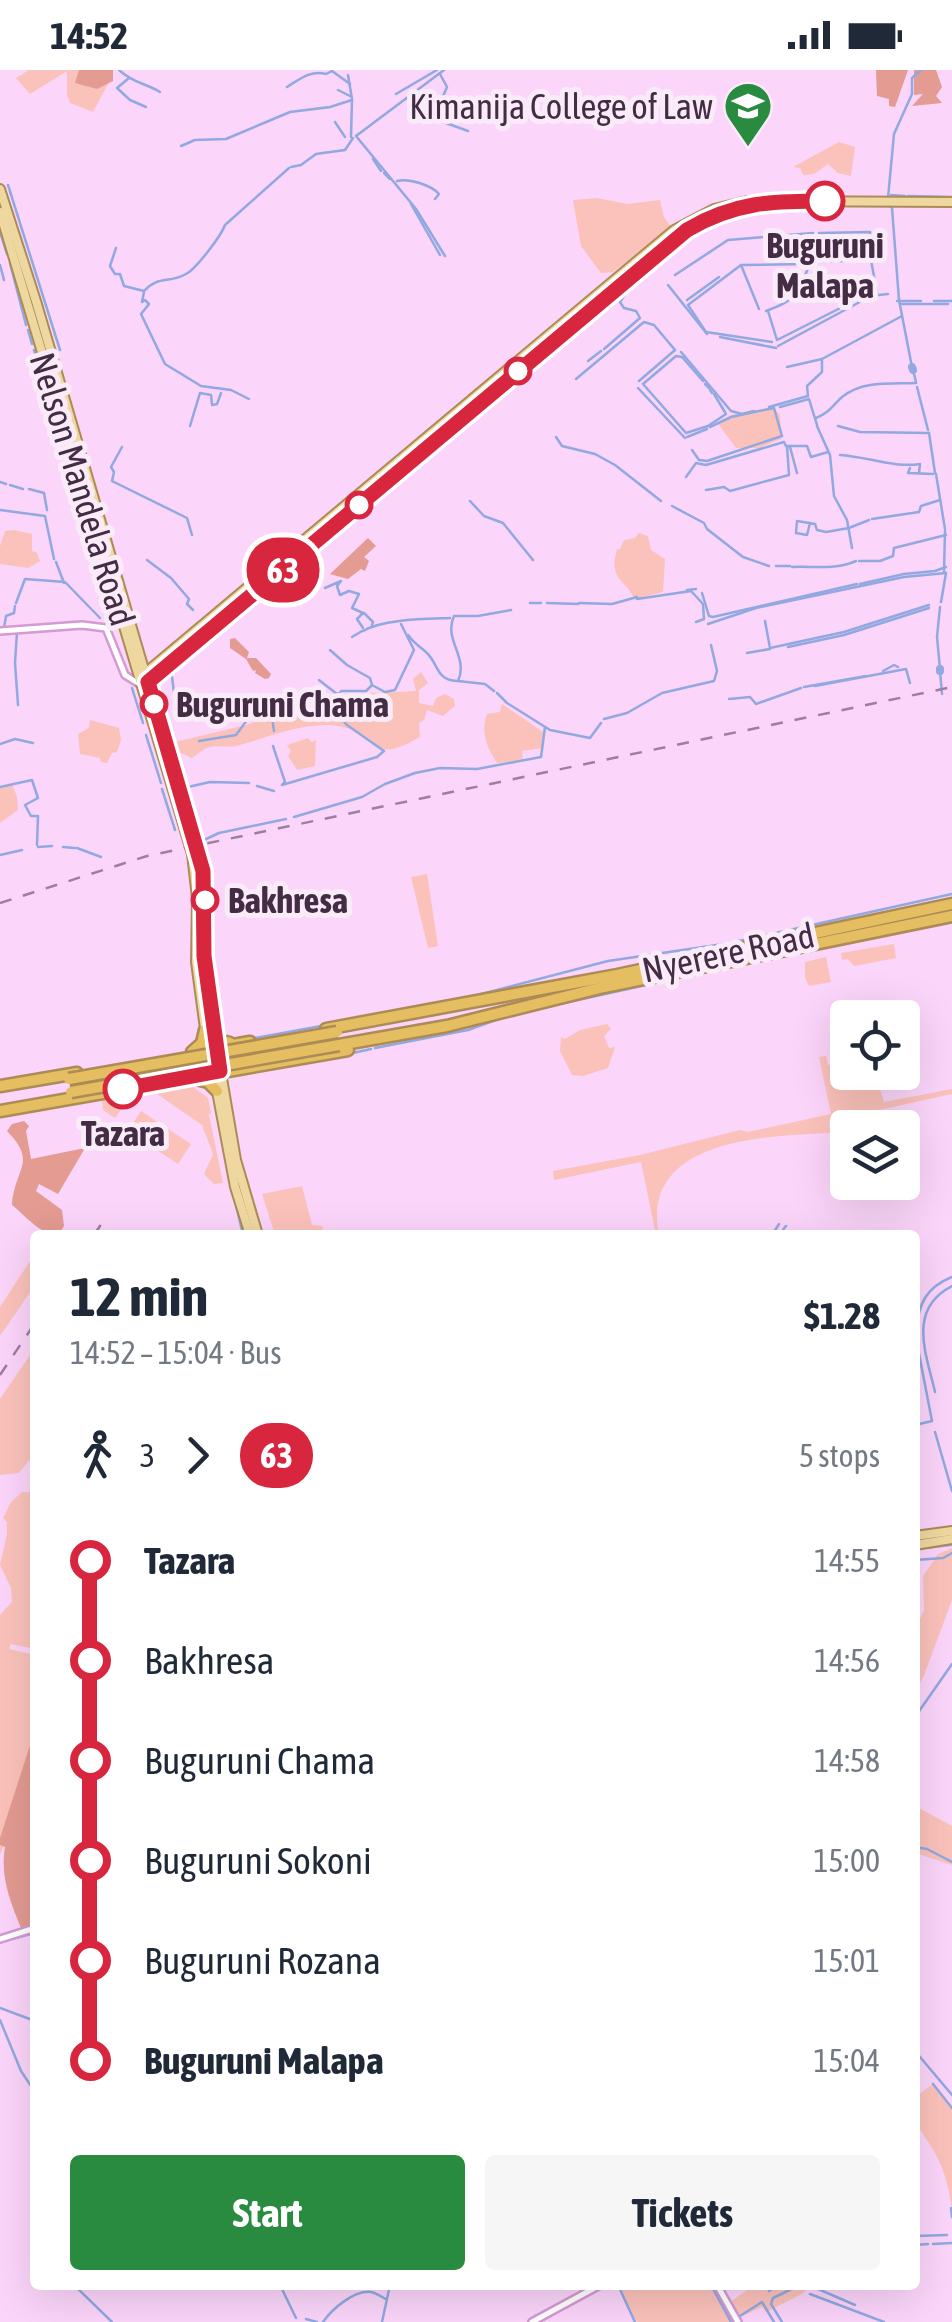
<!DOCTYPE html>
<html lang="en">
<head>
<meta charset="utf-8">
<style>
  :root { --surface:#fff; --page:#f6f6f7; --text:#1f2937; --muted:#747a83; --accent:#298b3f }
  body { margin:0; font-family:"Asap Condensed",sans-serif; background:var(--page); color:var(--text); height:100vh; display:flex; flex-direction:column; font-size:38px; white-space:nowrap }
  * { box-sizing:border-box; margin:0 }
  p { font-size:32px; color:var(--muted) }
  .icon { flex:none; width:55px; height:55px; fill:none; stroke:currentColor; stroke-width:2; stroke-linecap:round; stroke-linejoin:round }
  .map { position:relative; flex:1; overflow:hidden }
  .drawer { position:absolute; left:30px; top:1160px; width:890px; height:1060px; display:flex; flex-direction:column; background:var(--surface); border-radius:10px; box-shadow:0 10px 40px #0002 }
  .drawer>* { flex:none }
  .badge { padding:0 20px; border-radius:32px; font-size:35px; line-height:65px }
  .fabs { position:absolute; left:830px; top:930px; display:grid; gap:20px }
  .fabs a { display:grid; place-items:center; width:90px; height:90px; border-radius:10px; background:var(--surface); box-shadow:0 10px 40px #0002; font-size:50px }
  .map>.badge { position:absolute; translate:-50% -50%; box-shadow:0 0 0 5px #fff }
  .legs { display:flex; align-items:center; gap:15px; height:110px; padding:0 40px; font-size:32px }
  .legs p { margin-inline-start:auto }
  .head { display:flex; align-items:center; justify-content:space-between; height:170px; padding:0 40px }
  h1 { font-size:55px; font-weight:700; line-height:75px }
  .action { display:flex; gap:20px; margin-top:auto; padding:20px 40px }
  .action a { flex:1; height:115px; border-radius:10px; background:var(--accent); color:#fff; font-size:40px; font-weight:700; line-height:115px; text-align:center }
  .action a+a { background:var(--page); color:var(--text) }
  ul { padding:0 40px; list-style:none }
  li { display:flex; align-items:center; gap:35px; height:100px; font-size:38px }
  li i { display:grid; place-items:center; width:15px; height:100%; margin:0 12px; background:currentColor }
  li i::after { content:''; width:25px; height:25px; margin:-12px; border:8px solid; border-radius:50%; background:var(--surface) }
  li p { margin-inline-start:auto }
  li:first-child i { background:linear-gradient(#0000 50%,currentColor 0) }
  li:last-child i { background:linear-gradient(currentColor 50%,#0000 0) }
  .status { display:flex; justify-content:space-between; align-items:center; height:70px; padding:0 50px; background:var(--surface); direction:ltr }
  .status svg { height:28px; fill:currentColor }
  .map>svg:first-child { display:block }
  .green { fill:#fbc2bb }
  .forest { fill:#e39b92 }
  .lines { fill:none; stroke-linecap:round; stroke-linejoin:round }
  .stream { stroke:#91a8e1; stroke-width:2.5 }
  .river { stroke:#91a8e1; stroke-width:8 }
  .minor-casing { stroke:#d599d3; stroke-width:10 }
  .major-casing { stroke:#ac8b56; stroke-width:12 }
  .highway-casing { stroke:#ac8b56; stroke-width:15 }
  .minor { stroke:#fff; stroke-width:5 }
  .major { stroke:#efd8a0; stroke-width:8 }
  .highway { stroke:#e4be60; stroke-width:10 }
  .rail { stroke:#9e7f9d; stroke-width:2.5; stroke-dasharray:12 12; stroke-linecap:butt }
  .highway-bridge-casing { stroke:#ac8b56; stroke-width:15; stroke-linecap:butt }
  .highway-bridge { stroke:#e4be60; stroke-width:10 }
  .line-1-casing { stroke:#fff; stroke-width:22 }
  .line-1 { stroke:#d7263d; stroke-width:15 }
  .stop-1-dot { fill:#fff; stroke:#d7263d; stroke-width:5 }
  .labels { text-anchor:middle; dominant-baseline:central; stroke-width:10; stroke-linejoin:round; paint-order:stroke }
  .poi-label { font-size:35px; fill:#442c44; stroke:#f9ecf8; text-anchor:end }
  .stop-label { font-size:35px; font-weight:bold; fill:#442c44; stroke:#f9ecf8 }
  .street-label { font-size:35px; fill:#442c44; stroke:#f9ecf8 }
</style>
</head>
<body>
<div class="status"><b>14:52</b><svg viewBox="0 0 49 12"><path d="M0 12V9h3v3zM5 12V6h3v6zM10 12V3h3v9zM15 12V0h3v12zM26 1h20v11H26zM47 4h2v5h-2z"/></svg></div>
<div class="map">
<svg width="952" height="2252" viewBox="0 0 952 2252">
  <rect width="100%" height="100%" fill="#fbd5fa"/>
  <g class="green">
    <polygon points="29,0 111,0 109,12 93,42 70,33 67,25 67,1 30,24 16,8"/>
    <polygon points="839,72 855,77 851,106 838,103 828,94 814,104 803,105 800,98 793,97"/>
    <polygon points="597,128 627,134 660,130 664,147 671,157 613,202 601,203 581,176 573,130"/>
    <polygon points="772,337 780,345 781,369 759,378 736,378 719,355 731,345"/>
    <polygon points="14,460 32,464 32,481 37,483 40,491 28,498 0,494 0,476 5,461"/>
    <path d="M639,463L648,466L651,480L665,489L663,522L635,529C623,507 609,510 617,479H620L624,470L635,468Z"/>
    <path d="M421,602L428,613L419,620V633L433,636L436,628L445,624L454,629L455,636L443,646L427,640L424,650L419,653L420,667C370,696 383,666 343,657C308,649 268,668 236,676C226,678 215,674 205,679C200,681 197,685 192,688L174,680L175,672L246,655L320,627L331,632L338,625L416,621L413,609Z"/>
    <path d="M502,634L543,662L542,678L522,681L523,690L497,693C487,677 480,663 487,644L500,642Z"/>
    <polygon points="90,650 119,658 121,670 117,682 112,683 107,693 101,692 100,688 80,684 78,664 89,658"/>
    <polygon points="308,668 312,672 316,670 315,696 297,700 288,686 291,681 287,675"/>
    <polygon points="12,714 17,727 18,740 0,753 0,718"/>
    <polygon points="427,804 438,876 428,878 411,807"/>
    <polygon points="894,874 896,888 854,896 848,889 842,890 841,883"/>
    <polygon points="826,887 831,912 809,916 805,908 805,892"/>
    <path d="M847,952L848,1002L875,1003L884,1032L952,1019V1024L829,1051L830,1063C765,1066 640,1069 659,1165H656L641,1092L554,1110L553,1101L640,1085L740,1060L748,1062L831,1044L819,987L826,986L828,995L847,991L840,953Z"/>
    <polygon points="607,954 611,959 604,966 609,978 615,977 608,998 583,1006 572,1005 560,981 561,967 565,969 580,960"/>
    <polygon points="162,1017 169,1021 193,1017 208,1028 211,1044 205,1045 209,1045 223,1113 214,1114 204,1104 213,1084 202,1055 157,1024 129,1028 115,1048 103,1040 102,1028"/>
    <polygon points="141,1041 191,1074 178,1094 128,1061"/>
    <polygon points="302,1116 312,1155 322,1156 325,1165 275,1165 262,1124"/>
    <polygon points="32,1188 35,1189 35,1215 0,1266 0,1237"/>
    <polygon points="35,1278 35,1383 19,1403 0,1405 0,1329"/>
    <polygon points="22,1422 35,1422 35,1579 11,1574 9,1579 35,1585 35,1711 0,1784 0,1545 12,1532 11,1518 0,1495 7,1464 7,1452 3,1448 11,1432"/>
    <polygon points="952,1478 952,1530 923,1608 915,1621 915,1560 924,1540 923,1506 938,1484"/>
    <polygon points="915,1739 921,1739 952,1756 952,1795 915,1783"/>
    <path d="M932,2015L952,2039V2139C949,2120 945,2101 936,2085C921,2056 915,2064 915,2027Z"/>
    <polygon points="619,2215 710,2215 722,2238 754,2215 811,2215 802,2224 766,2242 762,2237 729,2252 637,2252"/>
  </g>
  <g class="forest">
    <polygon points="79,0 113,0 113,11 97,19 75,13"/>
    <polygon points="876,0 908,0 895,37 889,36 889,29 877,26"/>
    <polygon points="914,0 936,0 942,17 936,26 942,33 912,36 923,24 914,25"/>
    <polygon points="368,468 376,476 364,487 369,491 365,501 361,499 348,509 330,504"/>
    <polygon points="235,568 249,582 247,588 256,588 271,604 269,608 265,609 255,603 256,600 253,601 246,589 230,578 230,569"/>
    <path d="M24,1051L29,1056L26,1061L31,1089L85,1078L58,1124L39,1114L36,1121L62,1140L64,1156L58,1165C40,1165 25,1145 12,1135C15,1097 38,1093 7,1061L12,1054Z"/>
    <path d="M35,1660V1856L21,1858C10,1831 0,1807 5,1777L0,1775V1768Z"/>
  </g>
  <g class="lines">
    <g class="stream">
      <path d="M119,0C133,13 145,13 160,22"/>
      <polyline points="444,0 356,66 416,139 445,186"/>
      <polyline points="440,4 447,17 441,31 449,39 446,53 468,61"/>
      <polyline points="348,5 352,29 351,67"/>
      <polyline points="129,8 117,18 130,30 146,37"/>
      <path d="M287,17C300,9 310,0 326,4L332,1L350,14"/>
      <polyline points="338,20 350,26"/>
      <polyline points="396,24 437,0"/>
      <polyline points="335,52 345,67"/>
      <polyline points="181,76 195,70 226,69 290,42 330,37 352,30"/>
      <polyline points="373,89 381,101"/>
      <polyline points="291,97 301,95 316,84 345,80 353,68"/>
      <polyline points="384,103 390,109"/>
      <path d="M397,111C409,108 431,115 439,124L435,129"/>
      <polyline points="8,115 60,280"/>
      <polyline points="891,125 905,126"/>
      <polyline points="908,126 952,127"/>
      <polyline points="888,128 894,64 912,24 912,8 921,0"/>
      <polyline points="411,134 440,185"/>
      <polyline points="888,134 892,138 899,230 912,297"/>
      <polyline points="0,162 7,184"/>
      <polyline points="819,163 870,162 873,191"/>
      <path d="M116,178L110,196L115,204H120L124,216L144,221C159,205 168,214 186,204C196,199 221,166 225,155L289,98"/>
      <polyline points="10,193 26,255"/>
      <polyline points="0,195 4,210"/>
      <polyline points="742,195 808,194"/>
      <polyline points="675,205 728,170 813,163"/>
      <polyline points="668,215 707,264"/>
      <polyline points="144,222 142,232 145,230 149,234 141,244 165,294 201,316 231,320 249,329"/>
      <polyline points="879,225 888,224"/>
      <polyline points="687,230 719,207"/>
      <polyline points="897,231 921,231"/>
      <polyline points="934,231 952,231"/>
      <polyline points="901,234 948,234"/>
      <polyline points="759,239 741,195 688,235 706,262 772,272"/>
      <path d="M766,241C800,229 798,223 810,193L815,192L871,190L877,223"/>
      <polyline points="768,241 777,270 874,221"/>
      <polyline points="28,260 32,274"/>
      <polyline points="720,267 776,278"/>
      <polyline points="778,276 869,227"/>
      <polyline points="604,279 640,248 636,241 624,238 620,232 628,220"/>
      <polyline points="34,280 43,306"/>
      <polyline points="681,282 731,341 742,344 754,341"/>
      <polyline points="588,291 601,281"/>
      <polyline points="787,297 822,289 902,246"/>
      <polyline points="913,300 916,312"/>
      <polyline points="576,309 644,252 654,255 675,280 639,311"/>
      <polyline points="703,311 682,287 676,286 643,314 686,363 708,356 726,344 714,324"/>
      <polyline points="45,312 48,331"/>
      <polyline points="705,314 709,318"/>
      <polyline points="917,317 928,360"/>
      <polyline points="638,318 685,368"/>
      <polyline points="710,320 712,323"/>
      <polyline points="49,337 53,350"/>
      <polyline points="769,337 808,326 807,316 822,302 822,291"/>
      <polyline points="780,337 809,329 817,355"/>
      <path d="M816,348C829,343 833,335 842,327C863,310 891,314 916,313"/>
      <polyline points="54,353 67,395"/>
      <polyline points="190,356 200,323 211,325 212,335 217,334 221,323"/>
      <polyline points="817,356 830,385 834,426 847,450 852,478"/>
      <polyline points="838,356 860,362 929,363"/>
      <polyline points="929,363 935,403"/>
      <polyline points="556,367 562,376 595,384 615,395 661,431"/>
      <polyline points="687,367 707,359"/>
      <polyline points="122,377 111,397 114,402 112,411 187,448 192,465"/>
      <polyline points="790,377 797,403"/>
      <polyline points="692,380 699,390 707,391 782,366 774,338 731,347 710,357"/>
      <path d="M840,385C869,387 894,398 920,394L919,403"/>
      <polyline points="68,398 74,419"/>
      <polyline points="910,398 908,403 933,404"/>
      <polyline points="936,404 945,459"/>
      <polyline points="686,407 696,393 706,395 784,372 786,376"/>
      <polyline points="0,412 6,414"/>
      <polyline points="10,415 23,419"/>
      <polyline points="29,419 44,423 47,440"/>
      <polyline points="706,420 724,417 730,421 789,405 787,376 807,376 811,387 828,382"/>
      <polyline points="76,425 90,472"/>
      <polyline points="470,431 484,446 503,453 533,490"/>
      <polyline points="672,436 704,453 707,459 743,487 769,496"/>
      <polyline points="0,440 45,446 54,489"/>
      <polyline points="872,449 919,442 921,436 940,430"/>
      <polyline points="810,453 807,465 796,463 797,451 815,454 817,460 826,462 849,458 869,450"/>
      <polyline points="94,485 102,516"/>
      <polyline points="147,490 171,508 189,529 187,534 193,540"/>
      <polyline points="859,491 880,491 893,486 894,478 946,465"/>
      <polyline points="56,492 64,513"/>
      <polyline points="776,496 790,496"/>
      <path d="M792,497C816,496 836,500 856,491"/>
      <polyline points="860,514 904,504 935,501 946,497"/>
      <polyline points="325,518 341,511 337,516 340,525 349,521 359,524 352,538 363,543 357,549 363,558"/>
      <polyline points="103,519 108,537"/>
      <polyline points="687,520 696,519"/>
      <polyline points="702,523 709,546 713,547 857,514"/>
      <polyline points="637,529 691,521 703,534 704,549 696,552"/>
      <polyline points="941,532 946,503 944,502 945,461"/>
      <polyline points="16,533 25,509 65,512 100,548"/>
      <polyline points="530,533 541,533"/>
      <polyline points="547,533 578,534"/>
      <polyline points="579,533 612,534 637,527"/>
      <polyline points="364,543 373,552 372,555"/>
      <polyline points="765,551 770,578 844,562 929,535"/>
      <polyline points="708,554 756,538 904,507 946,503"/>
      <polyline points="4,558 6,546 14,543 15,536"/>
      <path d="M363,561C383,549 425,549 450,548"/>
      <polyline points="17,562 15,593 18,635"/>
      <path d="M408,565C414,574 419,575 427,583C439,595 436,610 457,611"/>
      <polyline points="352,567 362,561"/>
      <polyline points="788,577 844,565 929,538"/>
      <polyline points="330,580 347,595 370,608 372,615"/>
      <polyline points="747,583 770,579"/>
      <polyline points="161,585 174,573"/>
      <polyline points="940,599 937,567 940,537"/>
      <polyline points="883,601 894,595 898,597"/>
      <polyline points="940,601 942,624"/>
      <polyline points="172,607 174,623"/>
      <polyline points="319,610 337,624 340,623"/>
      <polyline points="815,616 906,599 910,613"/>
      <polyline points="804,617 866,606"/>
      <polyline points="132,618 143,653"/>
      <polyline points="341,621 366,621 372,615 385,622 395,620 414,580 401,554"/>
      <path d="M494,621L485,614L458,611C469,587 443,570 454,546H478L511,540"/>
      <polyline points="497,623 507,633 550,660 590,668 601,653"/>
      <polyline points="729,629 750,627 756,634 801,618"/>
      <polyline points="182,632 285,643"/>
      <polyline points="604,649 627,643 662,623 714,611 717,601 711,575"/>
      <polyline points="146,665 161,713"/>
      <polyline points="199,671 236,665 253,642"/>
      <polyline points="0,674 15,669 33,673"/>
      <polyline points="273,676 285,712 282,715 377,687 384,681 347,655 326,631 306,643 272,647 274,661"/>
      <polyline points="257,716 274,721"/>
      <polyline points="0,717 32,710 38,728 25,735 31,746 38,746 37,775"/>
      <polyline points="162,719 175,760"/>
      <polyline points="184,720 186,723 188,717 210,712 249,713"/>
      <polyline points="294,747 362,727 385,714 415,703 440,698 477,699 541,687 545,657"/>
      <polyline points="204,770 219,763 286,749"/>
      <polyline points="38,777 52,776"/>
      <polyline points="63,777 75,778"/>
      <polyline points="77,778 101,787"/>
      <polyline points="0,785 22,780"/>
      <polyline points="836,875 952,852"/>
      <polyline points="466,928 608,891 730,873 952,824"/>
      <polyline points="198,935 201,957"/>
      <polyline points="523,942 774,887"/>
      <polyline points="250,969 321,956"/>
      <polyline points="375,978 468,960 510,945"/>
      <polyline points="348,984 371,979"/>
      <polyline points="213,1023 223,1074"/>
      <polyline points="234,1126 243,1165"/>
      <polyline points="772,1165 779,1154"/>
      <polyline points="779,1165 786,1156"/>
      <path d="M915,1260C920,1233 925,1218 952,1207"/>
      <polyline points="915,1263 932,1351 915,1355"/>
      <path d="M935,1322C926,1283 907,1239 952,1216"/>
      <polyline points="935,1362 952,1421"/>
      <polyline points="915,1479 951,1475"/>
      <polyline points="915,1490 943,1488 952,1483"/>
      <polyline points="915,1647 952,1594"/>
      <polyline points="915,1777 927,1779 952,1792"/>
      <polyline points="0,1872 35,1863"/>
      <polyline points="0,1938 35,1951"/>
      <polyline points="0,1950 21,2001 35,2022"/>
      <polyline points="915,1981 952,2025"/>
      <polyline points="933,2014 952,2038"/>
      <polyline points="951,2138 952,2147"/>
      <polyline points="915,2166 947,2165"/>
      <polyline points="933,2174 952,2173"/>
      <polyline points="915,2175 928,2174"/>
      <polyline points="74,2215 112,2252"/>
      <polyline points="280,2215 296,2248"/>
      <polyline points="618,2215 635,2252"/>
      <polyline points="711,2215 731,2252"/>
      <polyline points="809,2215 855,2235"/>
      <polyline points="769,2221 778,2215"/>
      <polyline points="810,2224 884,2252"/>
      <polyline points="560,2234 593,2215"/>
      <polyline points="737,2248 762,2232 774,2252"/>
      <polyline points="306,2249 317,2252"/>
      <path d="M323,2252C332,2239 354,2220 371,2222C377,2223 381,2227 386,2229"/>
      <polyline points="382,2252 390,2215"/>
      <polyline points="782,2252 771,2234 773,2228 800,2215"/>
    </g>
    <g class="river">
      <polyline points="912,297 913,300"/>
      <polyline points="940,599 940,601"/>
    </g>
    <g class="minor-casing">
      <g id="minor">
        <polyline points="0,561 82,555 106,558 125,605 141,615"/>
        <polyline points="0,1869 35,1858"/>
        <polyline points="717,2215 738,2252"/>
        <polyline points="532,2252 600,2215"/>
      </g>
    </g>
    <g class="major-casing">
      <g id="major">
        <polyline points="0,119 36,231 199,787 205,812 204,885 213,961"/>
        <polyline points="0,142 192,784 197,828 196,892 206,966"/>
        <polyline points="144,604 674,160 714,139 747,131 952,132"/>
        <polyline points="146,613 678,166 728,140"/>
        <polyline points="209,979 235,1117 250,1165"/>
        <polyline points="217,979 236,1090 258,1165"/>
        <polyline points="915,1466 952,1461"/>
        <polyline points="915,1475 952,1469"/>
      </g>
    </g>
    <g class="highway-casing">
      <g id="highway">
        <polyline points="213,959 221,971 230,973"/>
        <polyline points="326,959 617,905 952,834"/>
        <polyline points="339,975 447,956 604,917 952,846"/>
        <polyline points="192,982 202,973 205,960"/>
        <polyline points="193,982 250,972"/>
        <polyline points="192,1008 208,1012 217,1021"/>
        <polyline points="0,1016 77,1003"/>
        <polyline points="0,1041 348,980"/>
      </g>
    </g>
    <use href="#minor" class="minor"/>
    <use href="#major" class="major"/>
    <use href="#highway" class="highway"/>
    <g class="rail">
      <polyline points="0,833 147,786 952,617"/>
      <polyline points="94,1165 104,1150"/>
      <polyline points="0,1305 35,1253"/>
    </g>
    <g class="highway-bridge-casing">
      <g id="highway-bridge">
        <polyline points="69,1009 337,962"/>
        <polyline points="71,1022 339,975"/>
      </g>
    </g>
    <use href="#highway-bridge" class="highway-bridge"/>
  </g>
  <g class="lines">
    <g class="line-1-casing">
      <path id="line-1" d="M123,1019L220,1001L204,886L203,801L148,612L687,160C734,132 772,131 825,131"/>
    </g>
    <use href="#line-1" class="line-1"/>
  </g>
  <defs>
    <g id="university-pin" transform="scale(2.5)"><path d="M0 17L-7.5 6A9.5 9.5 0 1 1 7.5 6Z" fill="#298b3f" stroke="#f9ecf8"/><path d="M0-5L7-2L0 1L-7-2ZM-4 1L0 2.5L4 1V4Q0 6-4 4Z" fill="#fff"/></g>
  </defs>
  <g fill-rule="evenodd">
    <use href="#university-pin" x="748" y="36"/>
  </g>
  <g class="stop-1-dot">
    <circle cx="825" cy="131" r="18"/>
    <circle cx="518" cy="301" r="12"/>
    <circle cx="359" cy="435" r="12"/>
    <circle cx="154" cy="634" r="12"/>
    <circle cx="205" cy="830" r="12"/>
    <circle cx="123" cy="1019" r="18"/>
  </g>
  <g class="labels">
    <g class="poi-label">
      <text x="713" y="36">Kimanija College of Law</text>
    </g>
    <g class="stop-label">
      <text x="825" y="175">Buguruni<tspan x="825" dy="40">Malapa</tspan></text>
      <text x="176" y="634" text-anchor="start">Buguruni Chama</text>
      <text x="228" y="830" text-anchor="start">Bakhresa</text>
      <text x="123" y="1063">Tazara</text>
    </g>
    <g class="street-label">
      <text transform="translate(83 419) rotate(73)">Nelson Mandela Road</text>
      <text transform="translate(728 882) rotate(-12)">Nyerere Road</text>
    </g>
  </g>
</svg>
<div class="fabs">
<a><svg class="icon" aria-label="locate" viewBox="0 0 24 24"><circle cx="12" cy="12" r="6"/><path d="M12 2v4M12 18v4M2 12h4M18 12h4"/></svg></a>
<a><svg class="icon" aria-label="layers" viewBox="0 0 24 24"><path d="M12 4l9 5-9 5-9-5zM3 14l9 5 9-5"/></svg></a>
</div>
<b class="badge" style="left:283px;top:500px;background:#d7263d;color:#fff">63</b>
<section class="drawer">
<div class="head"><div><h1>12 min</h1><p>14:52 – 15:04 · Bus</p></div><b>$1.28</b></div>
<div class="legs"><svg class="icon" aria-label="walk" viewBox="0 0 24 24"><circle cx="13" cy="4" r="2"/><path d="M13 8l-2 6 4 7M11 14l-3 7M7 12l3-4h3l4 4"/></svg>3<svg class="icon" aria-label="forward" viewBox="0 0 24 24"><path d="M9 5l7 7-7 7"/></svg><b class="badge" style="background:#d7263d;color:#fff">63</b><p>5 stops</p></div>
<ul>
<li><i style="color:#d7263d"></i><b>Tazara</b><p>14:55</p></li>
<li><i style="color:#d7263d"></i><span>Bakhresa</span><p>14:56</p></li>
<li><i style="color:#d7263d"></i><span>Buguruni Chama</span><p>14:58</p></li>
<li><i style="color:#d7263d"></i><span>Buguruni Sokoni</span><p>15:00</p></li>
<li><i style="color:#d7263d"></i><span>Buguruni Rozana</span><p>15:01</p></li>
<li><i style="color:#d7263d"></i><b>Buguruni Malapa</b><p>15:04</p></li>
</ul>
<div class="action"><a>Start</a><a>Tickets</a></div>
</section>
</div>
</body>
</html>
